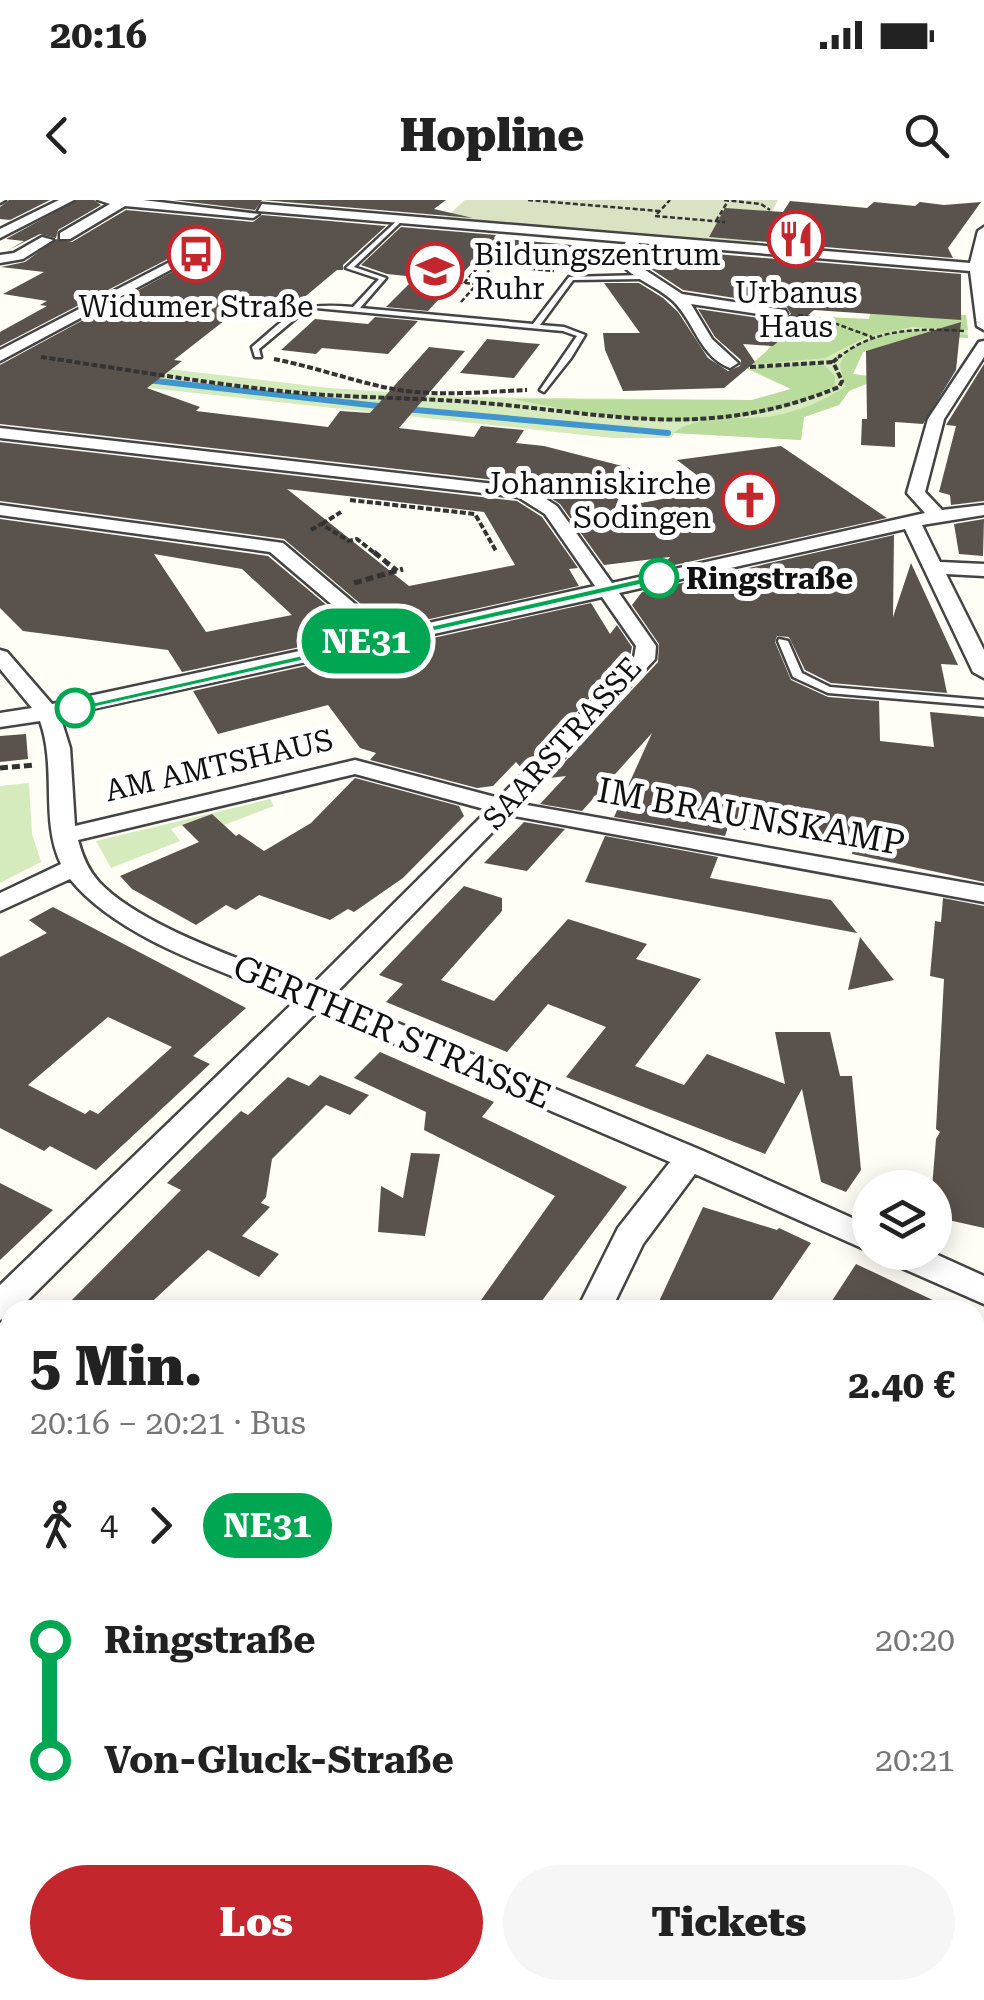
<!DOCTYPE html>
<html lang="de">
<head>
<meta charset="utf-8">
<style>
  :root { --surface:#fff; --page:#f6f6f6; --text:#222; --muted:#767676; --accent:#c4262e }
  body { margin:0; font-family:"Roboto Serif",serif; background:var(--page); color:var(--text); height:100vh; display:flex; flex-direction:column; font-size:38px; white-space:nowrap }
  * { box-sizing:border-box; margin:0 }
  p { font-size:32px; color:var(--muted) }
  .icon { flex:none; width:55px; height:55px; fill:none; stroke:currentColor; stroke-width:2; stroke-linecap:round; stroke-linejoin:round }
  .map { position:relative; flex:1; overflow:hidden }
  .side { position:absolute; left:0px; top:1100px; width:985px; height:700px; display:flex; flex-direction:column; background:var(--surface); border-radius:30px 30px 0 0; box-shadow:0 5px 25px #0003 }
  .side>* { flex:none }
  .badge { padding:0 20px; border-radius:32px; font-size:35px; line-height:65px }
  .controls { position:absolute; left:852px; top:970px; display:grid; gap:20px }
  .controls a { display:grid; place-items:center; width:100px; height:100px; border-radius:50%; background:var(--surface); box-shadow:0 5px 25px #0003; font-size:50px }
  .map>.badge { position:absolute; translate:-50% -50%; box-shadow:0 0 0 5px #fff }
  .legs { display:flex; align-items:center; gap:15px; height:110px; padding:0 30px; font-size:32px }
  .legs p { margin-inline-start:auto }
  .overview { display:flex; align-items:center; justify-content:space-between; height:170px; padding:0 30px }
  h1 { font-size:55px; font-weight:800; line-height:75px }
  .action { display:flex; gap:20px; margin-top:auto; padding:20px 30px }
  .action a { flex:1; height:115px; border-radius:60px; background:var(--accent); color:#fff; font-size:40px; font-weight:800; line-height:115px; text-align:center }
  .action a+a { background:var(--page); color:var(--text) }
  ul { padding:0 30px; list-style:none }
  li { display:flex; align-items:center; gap:35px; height:120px; font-size:38px }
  li i { display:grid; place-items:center; width:15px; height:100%; margin:0 12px; background:currentColor }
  li i::after { content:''; width:25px; height:25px; margin:-12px; border:8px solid; border-radius:50%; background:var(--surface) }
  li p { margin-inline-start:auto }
  li:first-child i { background:linear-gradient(#0000 50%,currentColor 0) }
  li:last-child i { background:linear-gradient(currentColor 50%,#0000 0) }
  .status { display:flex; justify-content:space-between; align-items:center; height:70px; padding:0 50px; background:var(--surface); direction:ltr }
  .status svg { height:28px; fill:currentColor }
  header { display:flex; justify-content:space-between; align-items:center; height:130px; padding:0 30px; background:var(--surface); font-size:45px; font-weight:800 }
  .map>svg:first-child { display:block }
  .green { fill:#d5ebbd }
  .forest { fill:#b9dc9c }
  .cemetery { fill:#d9e3c4 }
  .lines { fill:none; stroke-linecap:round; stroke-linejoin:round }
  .stream { stroke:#3f96cf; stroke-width:6 }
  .building { fill:#5a524d; fill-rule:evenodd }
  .service-casing { stroke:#444; stroke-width:5 }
  .minor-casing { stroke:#444; stroke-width:5 }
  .path-far2 { stroke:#333; stroke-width:2.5; stroke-dasharray:5 2.5; stroke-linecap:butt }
  .path-far1 { stroke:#333; stroke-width:4; stroke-dasharray:6 2.5; stroke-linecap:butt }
  .path { stroke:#333; stroke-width:5; stroke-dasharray:8 4; stroke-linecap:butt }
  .service { fill:#fff; fill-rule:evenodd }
  .minor { fill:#fff; fill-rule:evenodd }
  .line-1 { fill:#00a651; stroke:#fff; stroke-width:2.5 }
  .stop-1-dot { fill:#fff; stroke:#00a651; stroke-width:5 }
  .labels { text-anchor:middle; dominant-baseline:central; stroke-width:10; stroke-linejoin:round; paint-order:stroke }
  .far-poi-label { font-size:30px; fill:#111; stroke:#fff }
  .far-stop-label { font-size:30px; font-weight:bold; fill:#111; stroke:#fff; text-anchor:start }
  .far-street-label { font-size:30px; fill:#111; stroke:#fff }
  .street-label { font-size:35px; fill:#111; stroke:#fff }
</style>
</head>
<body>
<div class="status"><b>20:16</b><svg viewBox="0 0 49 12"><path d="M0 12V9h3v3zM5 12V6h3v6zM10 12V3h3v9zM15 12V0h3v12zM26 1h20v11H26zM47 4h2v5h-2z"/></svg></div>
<header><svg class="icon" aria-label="back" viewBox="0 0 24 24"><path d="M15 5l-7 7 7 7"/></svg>Hopline<svg class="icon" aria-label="search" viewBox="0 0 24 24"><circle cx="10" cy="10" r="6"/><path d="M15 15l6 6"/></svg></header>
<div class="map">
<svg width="984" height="1800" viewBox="0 0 984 1800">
  <rect width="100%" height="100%" fill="#fffdf5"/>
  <g class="green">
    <polygon points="871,110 966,115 968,138 920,135 863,152 853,174 881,178 849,191 839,205 804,217 801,240 675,233 671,238 612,238 102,183 42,154 329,188 465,197 752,200 791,189 747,169 770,148 775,115 869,119"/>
    <polygon points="29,583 32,634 41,662 0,683 0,586"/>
    <polygon points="270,599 274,606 224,625 212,614 171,629 180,641 111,668 96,641"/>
  </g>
  <g class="forest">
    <polygon points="871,110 966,115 968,130 912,127 866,137 825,158 751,165 770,148 775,115 869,119"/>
    <path d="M925,130L968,135V138L920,135L863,152L853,174L881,178L849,191L839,205L804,217L801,240L674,233C698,213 742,221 773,216C800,211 823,201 845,187L840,166C847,137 900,131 925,130Z"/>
    <path d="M809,163L824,165L835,176V186C738,240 617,221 513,199L752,200L791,189L747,168Z"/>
  </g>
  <polygon class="cemetery" points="465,0 778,0 756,44 445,18"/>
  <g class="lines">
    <g class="stream">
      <polyline points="147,180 388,207"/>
      <polyline points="405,209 668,233"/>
    </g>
  </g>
  <g class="building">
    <polygon points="9,0 50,0 10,20 0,19 0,7"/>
    <polygon points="77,0 94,0 101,5 58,30 56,38 40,34 8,50 24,41 6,39"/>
    <polygon points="174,0 446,0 434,9 473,18 262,0 255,10"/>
    <polygon points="790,1 867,8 874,2 915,6 920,2 944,5 981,2 948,48 953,58 709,37 725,8 783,12"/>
    <polygon points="126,10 253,22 262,15 386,26 343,65 343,70 337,70 277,120 229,117 174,160 182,161 147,188 200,207 196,211 328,227 340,211 370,213 429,147 465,151 399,228 474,237 481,226 524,230 516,243 544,246 630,268 615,308 715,289 677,260 781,246 887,318 661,368 670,357 604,365 560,304 529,284 0,224 0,165 218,47 215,37 200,37 189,48 0,146 0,132 47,106 40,105 47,101 3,94 44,72 1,67 25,62 56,39 72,42"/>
    <polygon points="401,27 496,35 494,38 572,45 553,68 474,61 428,111 386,107 416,77 387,74 361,65"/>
    <polygon points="642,48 961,74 961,120 814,110 773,146 743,144 755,162 724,188 623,191 605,150 603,133 640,133 604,83 639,83 663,98 678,112 708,158 728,171 740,166 741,160 715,137 698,109 779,121 791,114 786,106 683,90 636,59"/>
    <polygon points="375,117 418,121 388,154 322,148 316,154 281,150 315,119 368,124"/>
    <polygon points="961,122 956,170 923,224 895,222 895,247 861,245 862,219 867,219 866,151"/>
    <polygon points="487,139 527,143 540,144 514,178 460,173"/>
    <polygon points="984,164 984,301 951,305 950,295 939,292 956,226 946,225"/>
    <path d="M0,242L517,301L542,317L578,368L569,369L579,386L389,428L284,339L0,301ZM287,289L484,312L515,365L409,386Z"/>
    <path d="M0,319L268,356L361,434L182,472L168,450L23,431L0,408ZM154,354L242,369L292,415L206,432Z"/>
    <polygon points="984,319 983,356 959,354 954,324"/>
    <polygon points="894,335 893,417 911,363 958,465 941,464 947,493 831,483 805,470 789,437 777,436 775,442 791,480 828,497 879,501 880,541 934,547 930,512 984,517 984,682 852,654 853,649 784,637 728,627 725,636 614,617 652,533 582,611 540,604 566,576 550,578 658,462 659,444 632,405 642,392"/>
    <polygon points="591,403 610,434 617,425 632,447 630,456 522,569 516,562 493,586 477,588 370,560 376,553 360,548 328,505 218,534 193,491"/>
    <polygon points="26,534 28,559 0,562 0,536"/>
    <polygon points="355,578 459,606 464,616 403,678 354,712 348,709 330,720 259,695 236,710 226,705 196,725 132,689 120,676 199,642 182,625 212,614 236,636 239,634 264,651 311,623"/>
    <polygon points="524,622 565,629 527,671 484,663"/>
    <polygon points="605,636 718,657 710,678 831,700 857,733 585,682"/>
    <polygon points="464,686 502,698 502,711 441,780 494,801 568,719 647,744 636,759 701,779 635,866 684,885 707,854 785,884 775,832 830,832 840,876 852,876 861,970 846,992 821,982 802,889 765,954 566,877 606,827 548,804 507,852 386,802 403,784 379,775"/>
    <polygon points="943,698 984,706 984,1028 935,1017 932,988 936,939 940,932 936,929 944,779 930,776 935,721 941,722"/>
    <path d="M53,707L246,808L193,856L210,864L96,970L50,946L44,951L0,928V757L47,733L29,720ZM108,817L172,847L98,914L90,910L85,914L28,885Z"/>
    <polygon points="860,737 894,780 848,790"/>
    <polygon points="380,852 494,902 482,917 627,987 535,1110 474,1110 555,996 424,930 426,912 354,878"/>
    <polygon points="320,875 369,895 350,915 326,905 272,959 266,997 261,1003 270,1007 242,1036 279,1054 259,1077 208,1050 143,1110 62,1110 181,990 167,983 241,911 248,915 288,877 309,886"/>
    <polygon points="411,953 440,954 425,1036 378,1032 381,986 403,998"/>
    <polygon points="0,983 53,1010 0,1060"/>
    <polygon points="703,1007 777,1030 779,1028 811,1043 765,1110 655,1110"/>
    <polygon points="856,1064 954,1110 826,1110"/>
  </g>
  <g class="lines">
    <g class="service-casing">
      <g id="service">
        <polygon points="0,0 5,0 0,3"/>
        <path d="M401,17L403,20L354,67L386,78L360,108L533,124L569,77L642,75L645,77L642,79L573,80L540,125L564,127L585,135L571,158L544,192L540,190L577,136L563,131L316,108L302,113L259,149L261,157H255L252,147C295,111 294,102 353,107L379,79L346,68Z"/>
        <polygon points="779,439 788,441 802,473 830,487 984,500 984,506 828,493 793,477 778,441"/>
      </g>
    </g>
    <g class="minor-casing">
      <g id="minor">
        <polygon points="59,0 74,0 0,38 0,29"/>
        <polygon points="98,0 143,0 259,14 253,18 125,6 70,39 60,39 60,33 110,4"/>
        <path d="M262,4L970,63L978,31L984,27V130L977,126L970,71L639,43L630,56L633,62L682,94L785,110L787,113L780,117L691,104L712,139L738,163L730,168C699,156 695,122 673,101C654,83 630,80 616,56L626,42L258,11Z"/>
        <polygon points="42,37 53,40 23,59 0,63 0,55 14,53"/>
        <polygon points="203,40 213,40 215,46 0,161 0,150 191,51"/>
        <path d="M984,141V157L944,219L925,292L942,310L984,305V315L922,325L940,362L984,364V376L946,374L984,450V478L973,472L905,329L619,393L656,446L655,459L521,604L984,686V702L509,615L333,796L701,950L870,1026L871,1052L695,974L643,1044L611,1110H577L618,1028L670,962L318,811L18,1110H10V1116L0,1120V1085L295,801C224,771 119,740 70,679L0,711V693L61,664C40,620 57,568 40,521L0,527V513L32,508L0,469V450L7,452L52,504L369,436L270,352L0,315V305L283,343L388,432L595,386L545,314L518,297L0,238V228L529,288L557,306L612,383L925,313L907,293L928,219L979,142ZM602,397L636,446L634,458L499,598L355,560L75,626L70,548L60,516ZM355,574L488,610L310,787C251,762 142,728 99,682C88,670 82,655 78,640Z"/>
        <polygon points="882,1052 931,1052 984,1076 984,1104 886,1061"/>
        <polygon points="282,1790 330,1790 329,1800 281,1800"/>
      </g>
    </g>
    <g class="path-far2">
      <polyline points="528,0 659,11"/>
      <polyline points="724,0 761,4 770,10"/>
      <polyline points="657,14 670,0"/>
      <polyline points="655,16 725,22"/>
      <polyline points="716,21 728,1"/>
      <polyline points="450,82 477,84"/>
      <polyline points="464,83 481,64 554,71"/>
      <polyline points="461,102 509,48"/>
      <polyline points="798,115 823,119 872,137"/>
      <polyline points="41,157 47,158"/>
      <path d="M838,158C874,128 919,128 964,131"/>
    </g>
    <g class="path-far1">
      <path d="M41,157C131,170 221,186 312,194C366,198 419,198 472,202C609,213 706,242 839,187L842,181L833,162L841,155"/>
      <path d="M274,159C310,166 344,178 379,186C427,198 479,192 527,190"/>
      <polyline points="750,167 833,162"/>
      <polyline points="350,300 475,314 496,351"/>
      <polyline points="322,324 341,312"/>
      <polyline points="311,330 321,324 349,341 357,339 377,355"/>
    </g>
    <g class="path">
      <polyline points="374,352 397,371"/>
      <polyline points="354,383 403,369"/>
      <polyline points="0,568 34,565"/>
    </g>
    <use href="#service" class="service"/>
    <use href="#minor" class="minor"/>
  </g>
  <polygon class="line-1" points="659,374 665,378 663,380 75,512 68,508"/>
  <defs>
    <g id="restaurant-ring" transform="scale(2.875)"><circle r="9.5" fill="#fff" stroke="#c4262e" stroke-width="1.5"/><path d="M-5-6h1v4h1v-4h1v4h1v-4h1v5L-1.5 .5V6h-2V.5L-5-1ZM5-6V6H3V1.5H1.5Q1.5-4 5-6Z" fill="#c4262e"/></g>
    <g id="bus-ring" transform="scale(2.875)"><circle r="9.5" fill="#fff" stroke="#c4262e" stroke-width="1.5"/><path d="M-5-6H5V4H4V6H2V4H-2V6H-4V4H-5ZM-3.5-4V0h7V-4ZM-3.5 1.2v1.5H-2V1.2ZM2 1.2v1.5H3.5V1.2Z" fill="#c4262e"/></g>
    <g id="school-ring" transform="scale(2.875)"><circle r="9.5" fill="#fff" stroke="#c4262e" stroke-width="1.5"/><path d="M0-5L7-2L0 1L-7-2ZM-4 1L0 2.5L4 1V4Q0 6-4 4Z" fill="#c4262e"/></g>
    <g id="church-ring" transform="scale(2.875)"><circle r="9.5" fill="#fff" stroke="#c4262e" stroke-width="1.5"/><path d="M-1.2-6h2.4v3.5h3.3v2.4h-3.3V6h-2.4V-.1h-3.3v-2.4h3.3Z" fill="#c4262e"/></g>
  </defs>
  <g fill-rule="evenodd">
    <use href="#restaurant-ring" x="796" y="39"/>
    <use href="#bus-ring" x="196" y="54"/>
    <use href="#school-ring" x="435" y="71"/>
    <use href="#church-ring" x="750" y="300"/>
  </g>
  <g class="stop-1-dot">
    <circle cx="659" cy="378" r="18"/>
    <circle cx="75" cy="508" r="18"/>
  </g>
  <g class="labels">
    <g class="far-poi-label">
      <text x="474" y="54" text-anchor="start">Bildungszentrum<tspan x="474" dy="34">Ruhr</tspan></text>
      <text x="796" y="92">Urbanus<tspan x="796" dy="34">Haus</tspan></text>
      <text x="196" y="106">Widumer Straße</text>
      <text x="711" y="283" text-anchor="end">Johanniskirche<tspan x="711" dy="34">Sodingen</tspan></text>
    </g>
    <g class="far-stop-label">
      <text x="686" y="378">Ringstraße</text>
    </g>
    <g class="far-street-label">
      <text transform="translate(562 543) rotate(-48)">SAARSTRASSE</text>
      <text transform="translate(219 565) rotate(-13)">AM AMTSHAUS</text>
    </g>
    <g class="street-label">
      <text transform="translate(751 617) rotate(10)">IM BRAUNSKAMP</text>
      <text transform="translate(392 832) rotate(23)">GERTHER STRASSE</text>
    </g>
  </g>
</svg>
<div class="controls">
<a><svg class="icon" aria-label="layers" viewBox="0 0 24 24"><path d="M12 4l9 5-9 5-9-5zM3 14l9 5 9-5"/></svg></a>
</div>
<b class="badge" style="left:366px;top:441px;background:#00a651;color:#fff">NE31</b>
<section class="side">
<div class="overview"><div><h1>5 Min.</h1><p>20:16 – 20:21 · Bus</p></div><b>2.40 €</b></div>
<div class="legs"><svg class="icon" aria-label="walk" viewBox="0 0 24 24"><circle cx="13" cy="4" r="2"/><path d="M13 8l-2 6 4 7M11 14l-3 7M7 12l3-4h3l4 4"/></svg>4<svg class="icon" aria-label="forward" viewBox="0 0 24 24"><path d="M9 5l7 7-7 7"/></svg><b class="badge" style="background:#00a651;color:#fff">NE31</b></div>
<ul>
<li><i style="color:#00a651"></i><b>Ringstraße</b><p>20:20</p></li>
<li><i style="color:#00a651"></i><b>Von-Gluck-Straße</b><p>20:21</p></li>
</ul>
<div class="action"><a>Los</a><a>Tickets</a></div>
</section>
</div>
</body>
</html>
